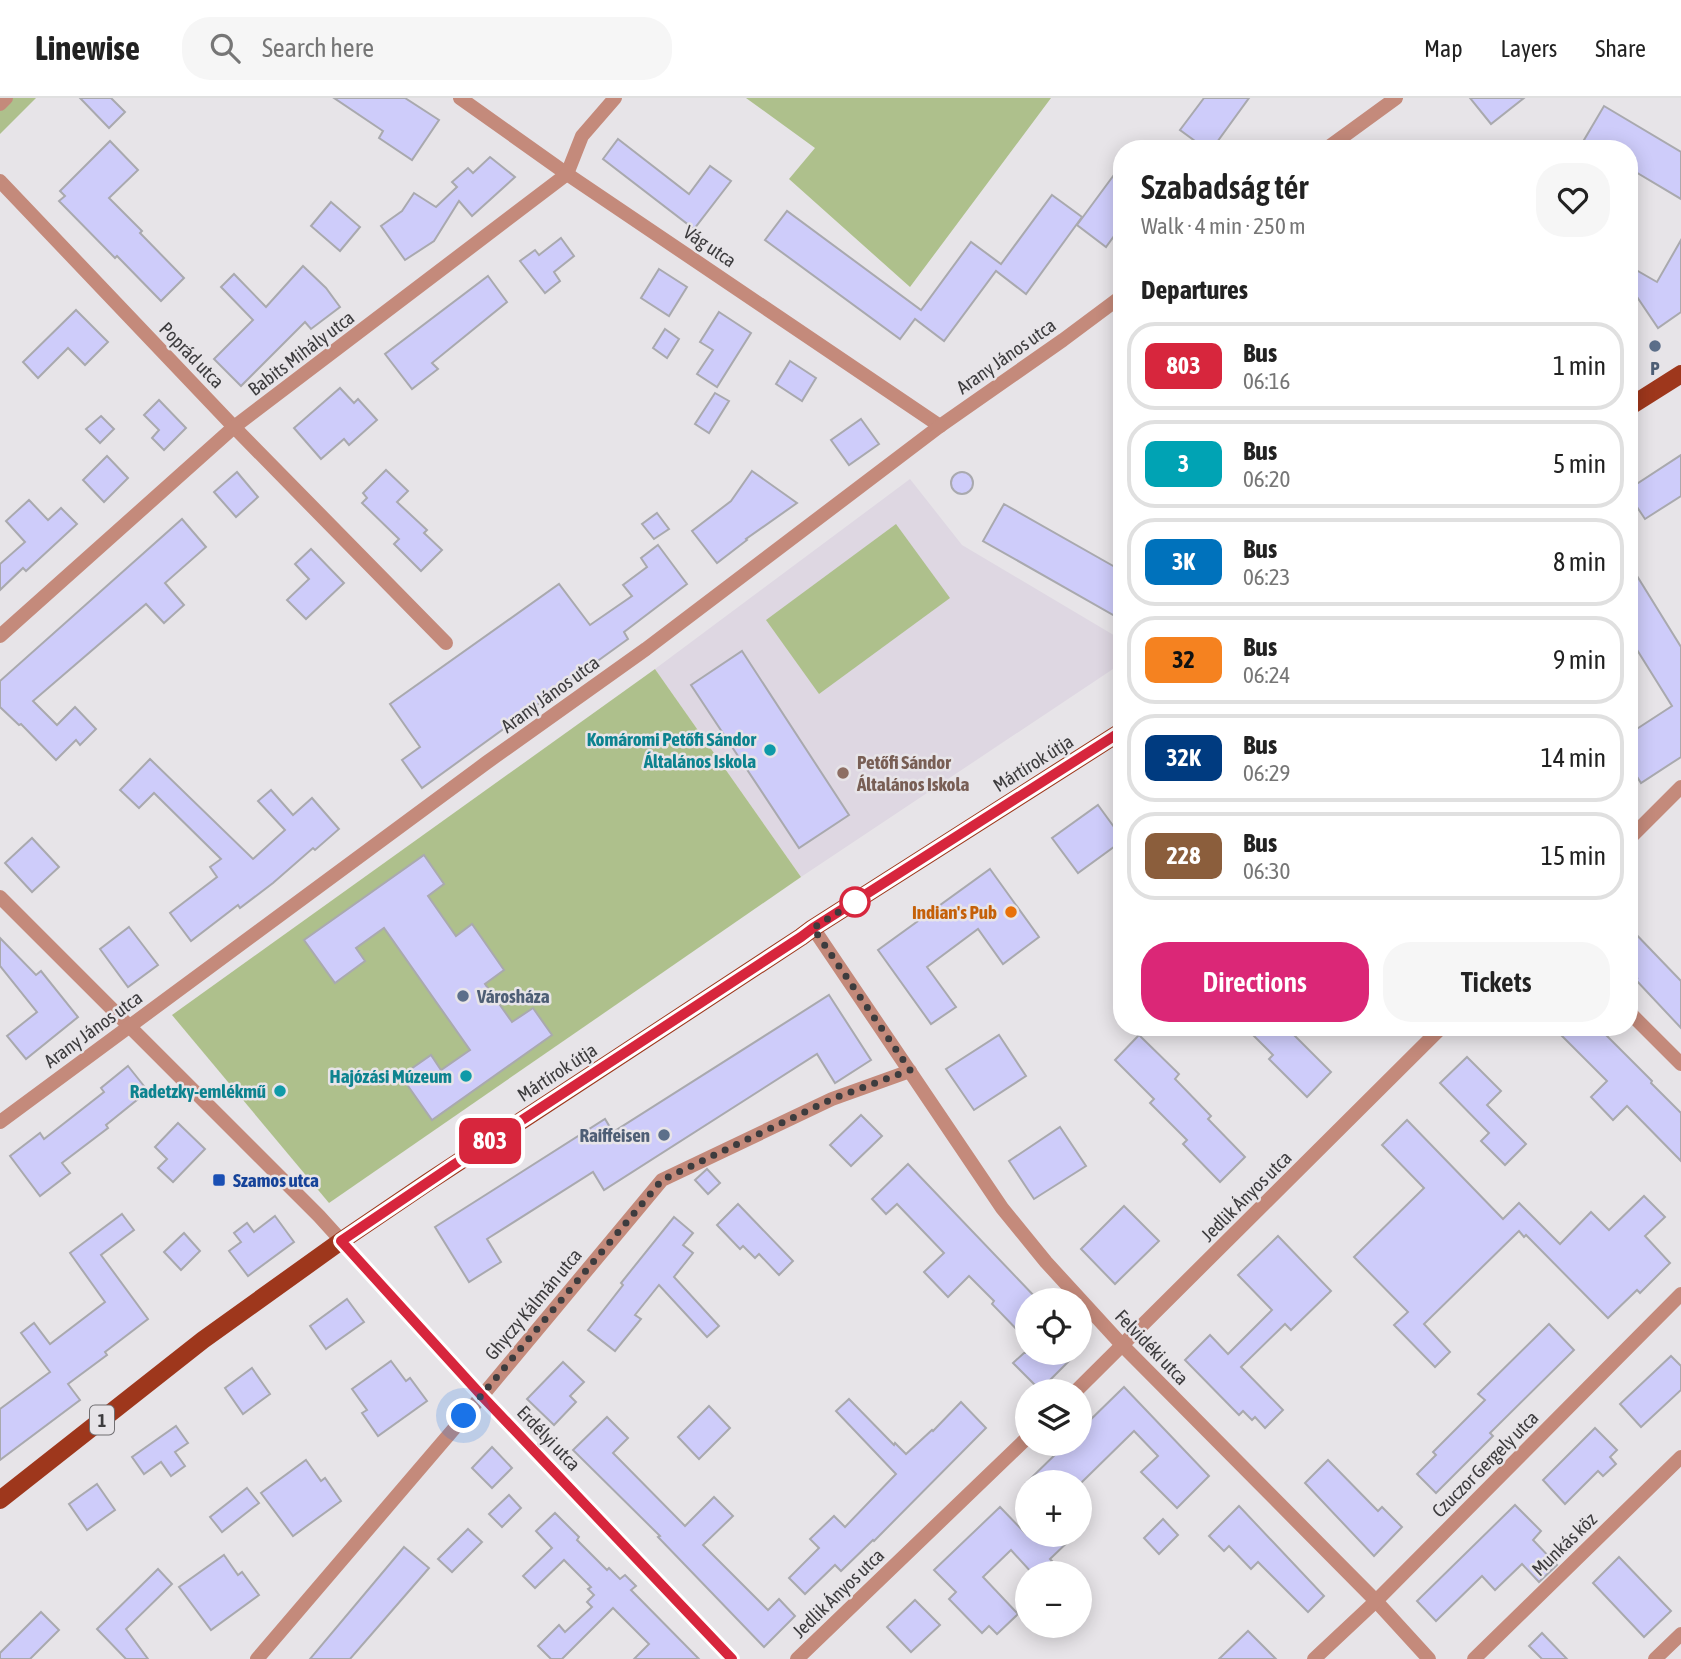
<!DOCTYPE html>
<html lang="en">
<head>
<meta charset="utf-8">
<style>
  :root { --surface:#fff; --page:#f6f6f6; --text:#222; --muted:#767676; --line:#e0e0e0; --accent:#db2777 }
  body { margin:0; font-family:"Asap Condensed",sans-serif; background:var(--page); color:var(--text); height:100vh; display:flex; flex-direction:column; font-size:26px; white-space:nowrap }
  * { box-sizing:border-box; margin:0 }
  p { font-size:23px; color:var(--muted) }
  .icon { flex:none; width:38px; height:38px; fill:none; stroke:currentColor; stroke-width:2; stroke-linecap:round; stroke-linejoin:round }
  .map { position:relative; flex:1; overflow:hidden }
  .sheet { position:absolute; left:1113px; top:42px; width:525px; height:896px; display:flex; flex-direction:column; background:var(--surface); border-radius:28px; box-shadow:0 4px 18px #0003 }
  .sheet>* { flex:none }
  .badge { padding:0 14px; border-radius:10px; font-size:24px; line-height:46px }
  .fabs { position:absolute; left:1015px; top:1190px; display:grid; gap:14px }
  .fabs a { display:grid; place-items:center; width:77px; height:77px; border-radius:50%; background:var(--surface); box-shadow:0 4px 18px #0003; font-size:35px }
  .you { position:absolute; width:35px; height:35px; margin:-18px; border:5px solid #fff; border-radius:50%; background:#1a73e8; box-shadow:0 0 0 10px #1a73e833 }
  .map>.badge { position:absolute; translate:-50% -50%; box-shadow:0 0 0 4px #fff }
  h2 { padding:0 28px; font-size:26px; line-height:63px }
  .round { display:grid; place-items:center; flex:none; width:74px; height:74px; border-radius:28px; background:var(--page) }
  .headline { display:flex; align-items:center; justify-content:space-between; height:119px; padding:0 28px }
  h1 { font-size:33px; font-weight:600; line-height:52px }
  .cta { display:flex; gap:14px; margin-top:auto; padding:14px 28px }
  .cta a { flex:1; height:80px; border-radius:28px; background:var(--accent); color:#fff; font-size:28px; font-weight:600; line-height:80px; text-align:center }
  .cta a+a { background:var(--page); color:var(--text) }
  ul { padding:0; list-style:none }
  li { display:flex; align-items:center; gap:21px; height:88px; margin:0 14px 10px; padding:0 14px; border:4px solid var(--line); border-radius:28px }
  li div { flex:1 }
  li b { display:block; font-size:26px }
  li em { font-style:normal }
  li .badge { min-width:77px; font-weight:700; text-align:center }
  header { display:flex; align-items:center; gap:42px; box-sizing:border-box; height:98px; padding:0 35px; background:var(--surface); border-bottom:2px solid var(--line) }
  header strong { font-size:33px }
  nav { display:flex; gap:38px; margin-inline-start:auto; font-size:24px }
  .search { width:490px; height:63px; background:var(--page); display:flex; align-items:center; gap:18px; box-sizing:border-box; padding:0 24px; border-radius:28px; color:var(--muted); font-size:26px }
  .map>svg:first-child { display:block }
  .built { fill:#ded7e2 }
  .green { fill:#aec08c }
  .building { fill:#ceccfa; stroke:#a9a9ae; stroke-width:2 }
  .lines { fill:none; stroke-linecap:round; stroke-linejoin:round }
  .street { stroke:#c48a7b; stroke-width:14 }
  .primary { stroke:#9e371c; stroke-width:18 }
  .line-casing { stroke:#fff; stroke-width:16 }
  .line { stroke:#d7263d; stroke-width:10 }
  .walk { stroke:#3d3c3e; stroke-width:7; stroke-dasharray:0 12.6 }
  .service-dot { fill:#5c6f8a; stroke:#e7e4e8; stroke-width:2.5 }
  .culture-dot { fill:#0f9aa8; stroke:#e7e4e8; stroke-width:2.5 }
  .education-dot { fill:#8d6e63; stroke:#e7e4e8; stroke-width:2.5 }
  .stop-dot { fill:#fff; stroke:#d7263d; stroke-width:3.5 }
  .food-dot { fill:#e8710a; stroke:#e7e4e8; stroke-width:2.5 }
  .transit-dot { fill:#1a4fb4; stroke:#e7e4e8; stroke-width:2.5 }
  .labels { text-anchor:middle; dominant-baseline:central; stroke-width:5; stroke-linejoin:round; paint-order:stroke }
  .shield { fill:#e7e4e8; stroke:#706e71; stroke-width:2 }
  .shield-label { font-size:18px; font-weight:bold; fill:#3d3c3e }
  .street-label { font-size:19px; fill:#3d3c3e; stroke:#e7e4e8 }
  .service-label { font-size:19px; font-weight:bold; fill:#4e5e75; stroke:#e7e4e8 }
  .culture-label { font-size:19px; font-weight:bold; fill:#0d838f; stroke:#e7e4e8; text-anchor:end }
  .education-label { font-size:19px; font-weight:bold; fill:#785e54; stroke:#e7e4e8; text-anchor:start }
  .food-label { font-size:19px; font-weight:bold; fill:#c56008; stroke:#e7e4e8; text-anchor:end }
  .transit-label { font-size:19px; font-weight:bold; fill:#164399; stroke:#e7e4e8; text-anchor:start }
</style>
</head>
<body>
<header>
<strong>Linewise</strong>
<div class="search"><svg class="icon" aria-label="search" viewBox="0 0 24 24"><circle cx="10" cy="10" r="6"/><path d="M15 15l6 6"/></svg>Search here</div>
<nav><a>Map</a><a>Layers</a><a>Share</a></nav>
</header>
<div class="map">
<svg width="1681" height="1561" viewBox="0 0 1681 1561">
  <rect width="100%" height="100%" fill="#e7e4e8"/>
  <polygon class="built" points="910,381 962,447 1122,542 1122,565 801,779 655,571"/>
  <g class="green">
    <polygon points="0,0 36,0 0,36"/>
    <polygon points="746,0 1051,0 910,189 789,81 815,50"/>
    <polygon points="896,426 950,500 819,596 766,522"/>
    <polygon points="655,571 801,779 329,1105 172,917"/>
  </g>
  <g class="building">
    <polygon points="80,0 111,0 125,14 109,30"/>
    <polygon points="334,0 405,0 439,22 412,62 379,40 383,33"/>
    <polygon points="1204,0 1249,0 1212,51 1206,51 1180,32"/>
    <polygon points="1470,0 1524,0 1491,26"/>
    <polygon points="1604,8 1681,54 1681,101 1629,70 1629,51 1598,51 1584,42"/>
    <polygon points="618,41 689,96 710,68 731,83 694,131 603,61"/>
    <polygon points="110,43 138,72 109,100 142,133 140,135 184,180 161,203 117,158 115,160 59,103 65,98 60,93"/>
    <polygon points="490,59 515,79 472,118 459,103 434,143 405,162 381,128 402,113 414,95 436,109 457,89 452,84 468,70 473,75"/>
    <polygon points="1122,66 1122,127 1106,149 1077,127"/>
    <polygon points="1052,97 1082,119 1026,196 996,173 944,243 915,221 900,241 765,142 787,113 921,212 971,144 1001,166"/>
    <polygon points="331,104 360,129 340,153 311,128"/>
    <polygon points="561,140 574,158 554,174 560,183 545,195 520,163 535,152 539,157"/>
    <polygon points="1681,142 1681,214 1658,230 1629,187 1629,168 1657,184"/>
    <polygon points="303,168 326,190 340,209 311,231 305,224 241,288 214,261 253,222 221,189 234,176 266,209"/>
    <polygon points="659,171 687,189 669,218 641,200"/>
    <polygon points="488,178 507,204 432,265 438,271 412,291 385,256"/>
    <polygon points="76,212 108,244 85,267 68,250 38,280 23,264"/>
    <polygon points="719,214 751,235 717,289 697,276 713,252 700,244"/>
    <polygon points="665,231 679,241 667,260 653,250"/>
    <polygon points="790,263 816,280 802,303 776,286"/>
    <polygon points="340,290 354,305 358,301 377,322 349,347 344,341 321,361 294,330"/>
    <polygon points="715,295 729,303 709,335 695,326"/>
    <polygon points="159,302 186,330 164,352 152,340 159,332 144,317"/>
    <polygon points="101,318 114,331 100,345 86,331"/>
    <polygon points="861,321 879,346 849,367 831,342"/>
    <polygon points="1681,357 1681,398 1645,421 1629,397 1629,391"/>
    <polygon points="107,358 128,380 104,404 83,382"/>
    <polygon points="386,372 408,393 397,404 427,432 424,435 442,452 421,473 394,446 399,441 362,405 367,400 363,395"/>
    <polygon points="752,373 797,405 746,441 747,442 717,465 692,433 731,403"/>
    <circle cx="962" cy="385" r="11"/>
    <polygon points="237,374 258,399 236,419 214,394"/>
    <polygon points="29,402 48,422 61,410 77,426 26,473 23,470 0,492 0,466 25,444 6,423"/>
    <polygon points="1004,406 1122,473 1122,522 983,443"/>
    <polygon points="657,415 669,431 654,441 642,426"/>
    <polygon points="182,421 206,449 165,485 184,507 164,525 146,506 33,603 57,627 75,609 96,631 80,647 76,642 56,662 21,626 19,627 0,609 0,583"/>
    <polygon points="658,447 687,486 624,534 628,541 422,690 402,662 420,649 390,606 559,486 590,527 632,498 623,487 647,469 641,460"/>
    <polygon points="311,451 344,485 306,521 287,502 309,481 295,466"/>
    <polygon points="1629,465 1681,549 1681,659 1641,685 1629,666 1629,636 1672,608 1629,539"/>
    <polygon points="742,553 849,717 799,750 691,587"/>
    <polygon points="150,661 253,761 285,732 258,703 271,692 293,717 312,700 339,731 315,752 313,750 273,785 240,810 238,807 191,843 170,815 217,779 210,769 221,761 154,695 139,710 120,692"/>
    <polygon points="1098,707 1122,740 1122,743 1078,775 1052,740"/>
    <polygon points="32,740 59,769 32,794 5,765"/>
    <polygon points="424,757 444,786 428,798 456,838 472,826 504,872 485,886 512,924 533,910 552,937 432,1022 401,978 431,957 441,972 470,952 384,830 356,850 365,863 335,885 304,842"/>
    <polygon points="990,771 1039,839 1003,866 978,831 927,869 956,909 931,926 878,852"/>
    <polygon points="129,829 158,867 128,889 100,851"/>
    <polygon points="1629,829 1681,883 1681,930 1635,881 1637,880 1629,872"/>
    <polygon points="0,840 36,877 41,873 78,919 26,961 7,938 37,914 0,868"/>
    <polygon points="829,897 871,962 835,985 817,956 604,1092 593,1074 487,1141 501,1164 469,1184 435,1129 605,1021 613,1034"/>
    <polygon points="1245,929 1286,929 1331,974 1307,999 1269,961 1273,957"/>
    <polygon points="1553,929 1598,929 1652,983 1651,985 1681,1015 1681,1063 1627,1008 1613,1022 1591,999 1607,983"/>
    <polygon points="999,937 1026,978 974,1012 946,971"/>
    <polygon points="1139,937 1179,976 1175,981 1211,1018 1208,1021 1245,1059 1220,1084 1183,1046 1187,1042 1150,1005 1154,1001 1115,962"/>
    <polygon points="1467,959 1501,993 1487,1007 1526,1046 1505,1067 1481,1043 1489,1035 1440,985"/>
    <polygon points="128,968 148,993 106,1027 108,1030 62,1065 70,1075 40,1098 10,1058 40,1035 44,1041 104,994 101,990"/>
    <polygon points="861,1017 882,1038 851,1068 830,1047"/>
    <polygon points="1407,1022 1503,1121 1519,1105 1560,1146 1591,1114 1609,1132 1644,1098 1665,1119 1645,1138 1670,1165 1640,1195 1637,1192 1608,1220 1526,1137 1524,1139 1519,1133 1424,1226 1450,1254 1435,1269 1394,1227 1408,1214 1354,1159 1424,1090 1382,1047"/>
    <polygon points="178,1025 205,1051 173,1084 158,1070 167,1061 155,1049"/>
    <polygon points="1060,1029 1086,1068 1034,1101 1009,1063"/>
    <polygon points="908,1066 1038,1202 1027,1202 1027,1242 992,1206 994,1203 969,1178 948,1199 924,1174 944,1155 897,1106 886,1116 872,1101"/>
    <polygon points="707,1071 720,1085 708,1096 695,1082"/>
    <polygon points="738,1106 793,1163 779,1177 759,1156 755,1160 743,1148 740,1151 717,1127"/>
    <polygon points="1124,1108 1159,1143 1115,1186 1081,1151"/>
    <polygon points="122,1116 134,1132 101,1157 148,1221 105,1254 107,1257 68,1286 80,1302 0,1362 0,1311 50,1274 21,1235 34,1225 50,1246 105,1204 70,1155"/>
    <polygon points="275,1118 294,1144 248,1178 229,1153 241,1144 234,1135 247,1125 254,1134"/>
    <polygon points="674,1119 693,1135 683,1147 693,1155 674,1179 719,1228 707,1239 659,1187 635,1217 641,1221 615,1253 588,1232 623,1187 621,1185"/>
    <polygon points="184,1135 200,1153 181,1172 164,1154"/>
    <polygon points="1278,1138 1331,1193 1291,1232 1285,1226 1241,1269 1283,1312 1265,1330 1255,1319 1252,1322 1243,1313 1239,1317 1185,1262 1210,1237 1228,1256 1272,1212 1238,1177"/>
    <polygon points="347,1201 364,1224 326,1251 310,1228"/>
    <polygon points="1549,1226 1574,1252 1490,1335 1493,1338 1436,1395 1417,1376 1436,1357 1433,1354 1485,1302 1478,1296"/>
    <polygon points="1024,1255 1077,1255 1040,1292 1013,1265"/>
    <polygon points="1671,1258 1681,1268 1681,1292 1641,1329 1620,1306"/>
    <polygon points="391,1263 406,1283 410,1280 427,1303 378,1338 362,1315 367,1312 352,1291"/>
    <polygon points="563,1264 584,1284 570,1298 576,1304 554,1327 527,1301"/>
    <polygon points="252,1270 270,1296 243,1316 225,1290"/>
    <polygon points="1124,1289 1209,1378 1177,1410 1141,1374 1158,1358 1134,1333 1082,1384 1027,1384 1066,1346 1080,1346 1080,1332"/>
    <polygon points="849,1301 894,1347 895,1345 906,1356 932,1332 933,1333 961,1304 986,1330 874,1443 873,1442 841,1473 835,1467 805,1496 789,1480 819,1450 810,1441 834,1418 845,1429 896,1376 836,1313"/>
    <polygon points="709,1308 730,1330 699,1361 678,1339"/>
    <polygon points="607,1319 628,1340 613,1355 685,1428 714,1399 733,1418 703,1447 768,1512 779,1501 795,1518 764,1549 658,1439 660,1438 573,1352"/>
    <polygon points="176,1328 188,1345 175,1354 185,1368 171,1378 161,1364 144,1376 132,1359"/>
    <polygon points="1595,1330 1617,1352 1610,1359 1616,1366 1603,1378 1598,1373 1565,1406 1543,1382"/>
    <polygon points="492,1349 512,1370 492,1390 472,1370"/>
    <polygon points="306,1362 321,1383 325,1380 341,1403 293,1438 261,1395"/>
    <polygon points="1328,1362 1378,1413 1382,1409 1402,1429 1374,1458 1305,1385"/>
    <polygon points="97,1386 115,1412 87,1432 69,1406"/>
    <polygon points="247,1390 259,1405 222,1434 210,1419"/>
    <polygon points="509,1397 521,1410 502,1429 489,1416"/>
    <polygon points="1515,1407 1541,1433 1533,1442 1557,1467 1539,1484 1522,1466 1495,1492 1482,1478 1436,1523 1417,1503"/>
    <polygon points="1239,1408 1324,1498 1308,1514 1258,1464 1251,1471 1229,1448 1224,1453 1209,1438"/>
    <polygon points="1000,1409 1027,1437 1075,1437 1050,1461 1052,1463 1040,1475 1032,1475 1011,1452 983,1479 1018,1516 997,1536 989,1528 982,1535 949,1501 956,1494 934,1472"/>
    <polygon points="555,1415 579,1439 577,1442 607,1472 609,1470 620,1481 625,1477 636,1488 631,1492 699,1561 634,1561 649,1546 613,1510 562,1561 551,1561 538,1548 559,1527 565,1534 592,1509 587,1504 594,1497 588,1491 591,1489 564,1462 535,1490 523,1478 552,1450 536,1433"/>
    <polygon points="1163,1421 1178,1437 1159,1456 1144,1440"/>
    <polygon points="468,1431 482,1444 452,1474 438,1461"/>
    <polygon points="404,1449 429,1470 350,1561 310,1561"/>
    <polygon points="224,1457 238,1477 242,1474 259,1497 211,1532 179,1489"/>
    <polygon points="1619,1459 1671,1513 1644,1539 1593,1485"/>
    <polygon points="158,1471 172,1486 126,1531 148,1561 126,1561 97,1531"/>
    <polygon points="915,1502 940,1527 911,1554 887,1529"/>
    <polygon points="41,1514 59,1532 30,1561 0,1561 0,1555"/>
    <polygon points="1248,1533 1276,1561 1219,1561"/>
    <polygon points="1542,1535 1567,1561 1542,1561 1529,1548"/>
  </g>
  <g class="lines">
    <g class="street">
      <polyline points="460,0 567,76 940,328"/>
      <polyline points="0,6 6,0"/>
      <polyline points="1326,51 1396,0"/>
      <polyline points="0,83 234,329 446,545"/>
      <polyline points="0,538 234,329 567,76 582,38 615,0"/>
      <polyline points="1629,741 1681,689"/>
      <polyline points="0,799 319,1118 482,1298 732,1561"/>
      <polyline points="813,830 1002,1110 1046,1164 1123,1248 1376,1503 1429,1561"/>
      <polyline points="1629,914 1681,966"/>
      <polyline points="0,1024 486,665 646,551 940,328 1063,242 1122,198"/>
      <polyline points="1076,1293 1442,929"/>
      <polyline points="257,1561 482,1298 662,1082 832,1001 910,973"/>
      <polyline points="797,1561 1027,1340"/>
      <polyline points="1314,1561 1376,1503 1681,1196"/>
      <polyline points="1474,1561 1681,1359"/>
      <polyline points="1655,1561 1681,1536"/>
    </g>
    <g class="primary">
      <polyline points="1629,309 1681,276"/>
      <polyline points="0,1402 203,1242 341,1143 428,1084 801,839 813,830 1122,633"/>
    </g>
  </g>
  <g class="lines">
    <g class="line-casing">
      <polyline id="line" points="732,1561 482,1298 341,1143 452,1068 801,839 813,830 1122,633"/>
    </g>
    <use href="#line" class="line"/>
    <polyline class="walk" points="464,1318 662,1082 832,1001 910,972 813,830 858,802 855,804"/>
  </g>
  <g class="service-dot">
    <circle cx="1655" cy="248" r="7"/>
    <circle cx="463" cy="898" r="7"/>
    <circle cx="664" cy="1037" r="7"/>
  </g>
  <g class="culture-dot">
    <circle cx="770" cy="652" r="7"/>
    <circle cx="466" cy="978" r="7"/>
    <circle cx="280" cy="993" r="7"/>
  </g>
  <circle class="education-dot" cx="843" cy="675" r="7"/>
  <circle class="stop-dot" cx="855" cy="804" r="14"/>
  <circle class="food-dot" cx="1011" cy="814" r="7"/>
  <rect class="transit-dot" x="212" y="1075" width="14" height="14" rx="3.5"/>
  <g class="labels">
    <rect class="shield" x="90" y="1307.5" width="24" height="29" rx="5"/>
    <g class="shield-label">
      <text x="102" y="1322">1</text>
    </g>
    <g class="street-label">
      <text transform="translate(710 148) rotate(34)">Vág utca</text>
      <text transform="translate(301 255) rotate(-37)">Babits Mihály utca</text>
      <text transform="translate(192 257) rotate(46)">Poprád utca</text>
      <text transform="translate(1006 258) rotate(-35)">Arany János utca</text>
      <text transform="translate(550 596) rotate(-36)">Arany János utca</text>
      <text transform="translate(1033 665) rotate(-32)">Mártírok útja</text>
      <text transform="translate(93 931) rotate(-36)">Arany János utca</text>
      <text transform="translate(557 974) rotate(-33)">Mártírok útja</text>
      <text transform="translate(1246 1098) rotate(-45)">Jedlik Ányos utca</text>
      <text transform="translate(533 1206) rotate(-50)">Ghyczy Kálmán utca</text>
      <text transform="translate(1152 1249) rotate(46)">Felvidéki utca</text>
      <text transform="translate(549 1340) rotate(46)">Erdélyi utca</text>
      <text transform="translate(1485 1366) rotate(-45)">Czuczor Gergely utca</text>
      <text transform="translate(1564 1446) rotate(-44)">Munkás köz</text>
      <text transform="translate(838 1495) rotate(-44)">Jedlik Ányos utca</text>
    </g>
    <g class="service-label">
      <text x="1655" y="270">P</text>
      <text x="477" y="898" text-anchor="start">Városháza</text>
      <text x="650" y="1037" text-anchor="end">Raiffeisen</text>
    </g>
    <g class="culture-label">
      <text x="756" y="641">Komáromi Petőfi Sándor<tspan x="756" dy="22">Általános Iskola</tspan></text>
      <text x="452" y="978">Hajózási Múzeum</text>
      <text x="266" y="993">Radetzky-emlékmű</text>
    </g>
    <g class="education-label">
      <text x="857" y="664">Petőfi Sándor<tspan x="857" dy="22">Általános Iskola</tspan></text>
    </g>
    <g class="food-label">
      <text x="997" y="814">Indian's Pub</text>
    </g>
    <g class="transit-label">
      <text x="233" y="1082">Szamos utca</text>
    </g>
  </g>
</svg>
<div class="fabs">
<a><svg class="icon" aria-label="locate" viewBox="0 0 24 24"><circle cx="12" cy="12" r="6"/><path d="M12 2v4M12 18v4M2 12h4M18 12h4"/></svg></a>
<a><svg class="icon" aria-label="layers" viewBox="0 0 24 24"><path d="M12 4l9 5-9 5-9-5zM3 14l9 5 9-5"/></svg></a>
<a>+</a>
<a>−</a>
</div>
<div class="you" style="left:464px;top:1318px"></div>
<b class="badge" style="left:490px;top:1043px;background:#d7263d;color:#fff">803</b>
<section class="sheet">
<div class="headline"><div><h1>Szabadság tér</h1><p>Walk · 4 min · 250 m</p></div><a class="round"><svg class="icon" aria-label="heart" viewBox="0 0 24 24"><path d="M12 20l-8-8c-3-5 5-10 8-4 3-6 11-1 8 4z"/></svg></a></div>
<h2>Departures</h2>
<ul>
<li><span class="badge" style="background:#d7263d;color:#fff">803</span><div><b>Bus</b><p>06:16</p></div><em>1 min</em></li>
<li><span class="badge" style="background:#00a3b4;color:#fff">3</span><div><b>Bus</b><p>06:20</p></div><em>5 min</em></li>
<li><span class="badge" style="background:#0072bc;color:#fff">3K</span><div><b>Bus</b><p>06:23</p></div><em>8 min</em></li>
<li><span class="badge" style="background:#f58220;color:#111">32</span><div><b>Bus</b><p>06:24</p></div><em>9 min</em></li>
<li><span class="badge" style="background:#003b80;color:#fff">32K</span><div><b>Bus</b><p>06:29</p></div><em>14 min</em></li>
<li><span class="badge" style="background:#8b5e3c;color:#fff">228</span><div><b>Bus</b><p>06:30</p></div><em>15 min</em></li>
</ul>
<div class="cta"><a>Directions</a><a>Tickets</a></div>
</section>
</div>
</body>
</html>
